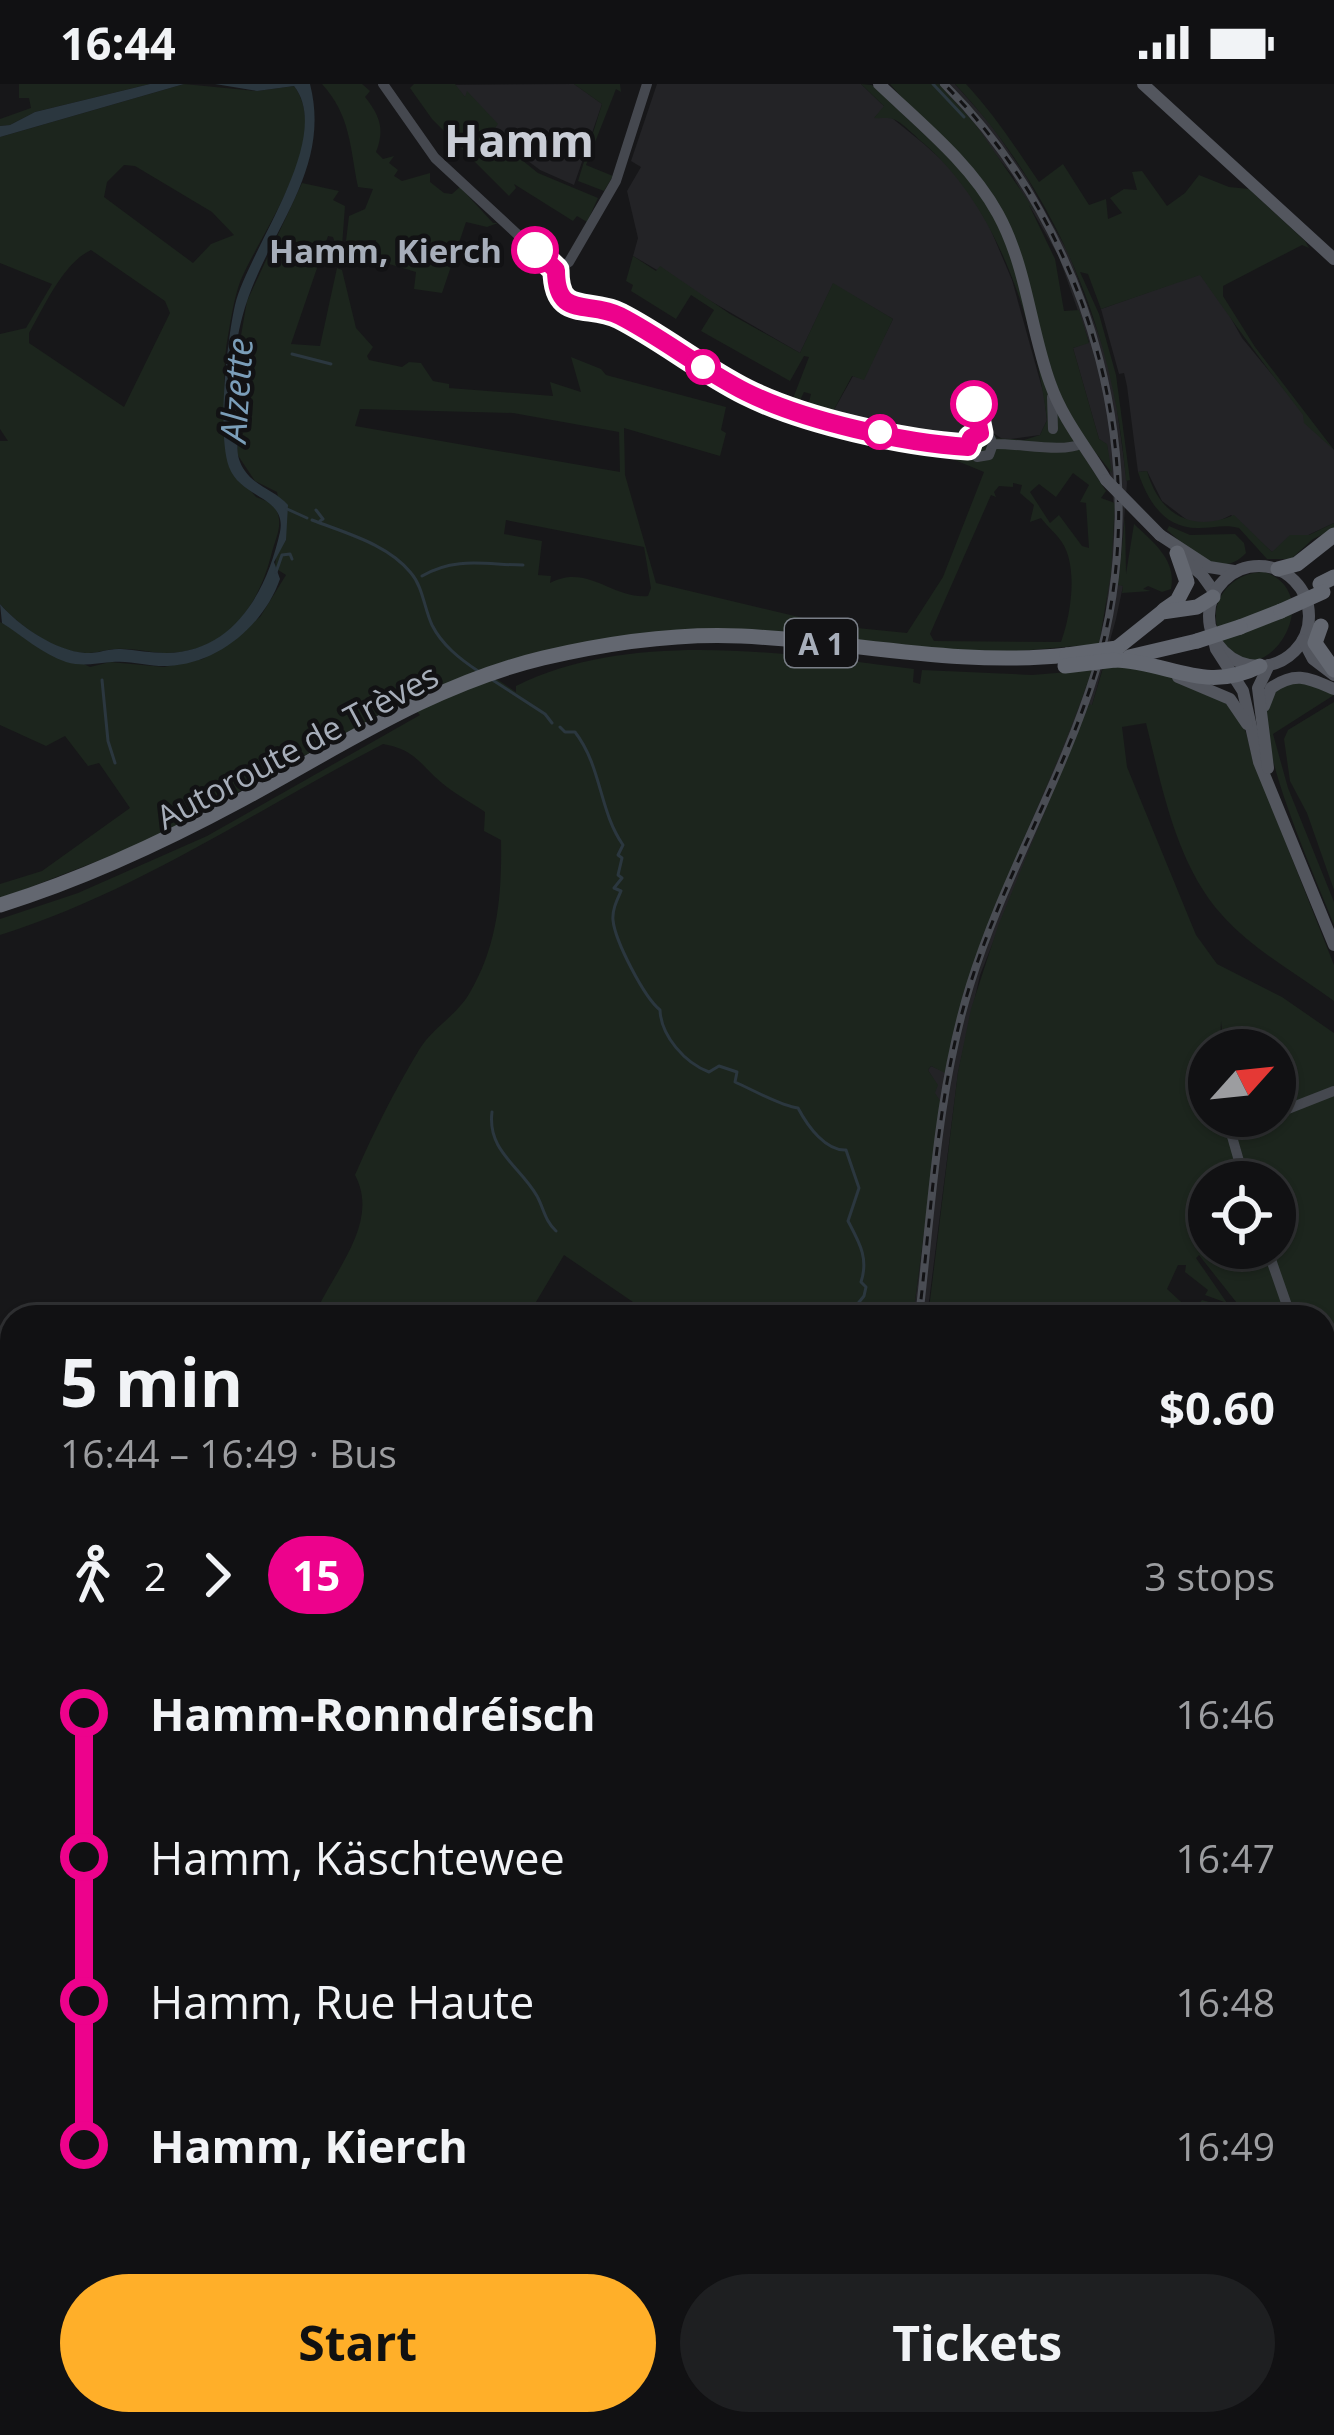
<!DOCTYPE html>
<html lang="en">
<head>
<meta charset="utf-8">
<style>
  :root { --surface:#111113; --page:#1e1f21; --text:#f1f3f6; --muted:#9c9da0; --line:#303133; --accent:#ffaf29 }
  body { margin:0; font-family:"Open Sans",sans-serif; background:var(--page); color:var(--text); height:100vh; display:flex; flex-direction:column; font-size:45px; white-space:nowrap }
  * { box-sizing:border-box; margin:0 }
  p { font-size:39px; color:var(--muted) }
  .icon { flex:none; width:66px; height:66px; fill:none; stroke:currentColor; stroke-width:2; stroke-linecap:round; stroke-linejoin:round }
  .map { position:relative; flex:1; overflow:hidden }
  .details { position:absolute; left:0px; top:1221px; width:1335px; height:1131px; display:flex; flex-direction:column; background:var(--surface); border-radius:36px 36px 0 0; box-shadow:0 3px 9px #0004,0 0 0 3px var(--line) }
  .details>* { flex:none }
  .badge { padding:0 24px; border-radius:39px; font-size:42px; line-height:78px }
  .needle { width:78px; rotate:63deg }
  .fabs { position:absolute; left:1188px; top:945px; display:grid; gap:24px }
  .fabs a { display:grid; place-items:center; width:108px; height:108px; border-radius:50%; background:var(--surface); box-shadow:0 3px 9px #0004,0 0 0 3px var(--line); font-size:60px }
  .map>.badge { position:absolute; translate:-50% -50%; box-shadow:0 0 0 6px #fff }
  .legs { display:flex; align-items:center; gap:18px; height:132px; padding:0 60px; font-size:39px }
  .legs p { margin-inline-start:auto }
  .headline { display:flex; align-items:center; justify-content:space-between; height:204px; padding:0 60px }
  h1 { font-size:66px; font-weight:700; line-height:90px }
  .action { display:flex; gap:24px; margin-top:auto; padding:24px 60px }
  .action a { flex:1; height:138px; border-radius:72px; background:var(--accent); color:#111; font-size:48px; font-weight:700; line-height:138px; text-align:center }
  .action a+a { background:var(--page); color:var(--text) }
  ul { padding:0 60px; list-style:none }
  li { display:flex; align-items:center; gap:42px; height:144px; font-size:45px }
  li i { display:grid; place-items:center; width:18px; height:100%; margin:0 15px; background:currentColor }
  li i::after { content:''; width:30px; height:30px; margin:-15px; border:9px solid; border-radius:50%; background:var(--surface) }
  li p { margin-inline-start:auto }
  li:first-child i { background:linear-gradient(#0000 50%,currentColor 0) }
  li:last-child i { background:linear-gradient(currentColor 50%,#0000 0) }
  .status { display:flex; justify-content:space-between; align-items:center; height:84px; padding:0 60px; background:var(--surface); direction:ltr }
  .status svg { height:33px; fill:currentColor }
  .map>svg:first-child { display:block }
  .built { fill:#232326 }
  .green { fill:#1c251d; fill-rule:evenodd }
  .water { fill:#2b373f }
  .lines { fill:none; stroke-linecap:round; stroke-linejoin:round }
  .stream { stroke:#2b373f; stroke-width:3 }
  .secondary { stroke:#45484f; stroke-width:10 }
  .primary { stroke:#53565e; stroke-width:12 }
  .highway { stroke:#636770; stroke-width:15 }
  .rail-casing { stroke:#4a4d54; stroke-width:8 }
  .rail { stroke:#121214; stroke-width:3; stroke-dasharray:9; stroke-linecap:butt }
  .primary-bridge { stroke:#53565e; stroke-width:12 }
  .highway-bridge { stroke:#636770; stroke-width:15 }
  .line-1-casing { stroke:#fff; stroke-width:27 }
  .line-1 { stroke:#ed028c; stroke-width:18 }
  .stop-1-dot { fill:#fff; stroke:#ed028c; stroke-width:6 }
  .labels { text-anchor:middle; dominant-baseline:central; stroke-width:9; stroke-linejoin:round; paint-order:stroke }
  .shield { fill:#121214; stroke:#7a7f88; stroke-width:3 }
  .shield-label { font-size:30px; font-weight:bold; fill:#a7aeba }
  .stop-label { font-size:33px; font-weight:bold; fill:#a7aeba; stroke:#121214; text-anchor:end }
  .street-label { font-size:33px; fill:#a7aeba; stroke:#121214 }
  .water-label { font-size:36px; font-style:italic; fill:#7b9eb9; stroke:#121214 }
  .district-label { font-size:45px; font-weight:bold; fill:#c9cdd6; stroke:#121214 }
</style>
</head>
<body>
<div class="status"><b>16:44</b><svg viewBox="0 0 49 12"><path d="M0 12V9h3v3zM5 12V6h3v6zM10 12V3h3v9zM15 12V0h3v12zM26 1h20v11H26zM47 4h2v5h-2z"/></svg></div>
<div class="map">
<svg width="1334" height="2351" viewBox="0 0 1334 2351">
  <rect width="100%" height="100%" fill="#171719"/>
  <g class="built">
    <polygon points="574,0 602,20 574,101 540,86 512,65 454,1"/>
    <polygon points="657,0 861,0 885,23 875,33 892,34 924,60 956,89 987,137 1012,196 1044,311 1047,336 1040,351 1004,356 987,345 973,343 964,352 934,353 830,333 853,292 863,295 893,235 833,200 800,269 633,172 638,154 627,107 641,83 631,77"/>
    <polygon points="939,0 955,0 992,42 1027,94 1069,170 1112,287 1127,399 1119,500 1123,502 1116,535 1092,621 1089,621 980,891 958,989 927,1233 913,1233 941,1019 934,1009 937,1001 928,986 931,982 945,988 953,947 980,857 1086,601 1105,533 1115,433 1107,361 1099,355 1073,264 1089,258 1059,173 1012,91"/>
    <polygon points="1200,190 1223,220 1242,254 1334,366 1334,439 1272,468 1231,431 1217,438 1191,439 1162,417 1147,387 1138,388 1127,302 1124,289 1119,290 1101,225"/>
    <polygon points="308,2340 769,2340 768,2351 307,2351"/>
  </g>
  <g class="green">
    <polygon points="19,0 150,0 35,28 10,41 0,42 0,35 31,24 29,14 19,14"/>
    <path d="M184,0L257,7L294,2C333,54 260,149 240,198C234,215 231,235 228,252C220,292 228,341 229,382L256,413L274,420C285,441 276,451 271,472C257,525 225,570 163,569C147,568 132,564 116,565C107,565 98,569 88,569C58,570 19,542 0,520V357H8L0,345V250L26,244L52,200L0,179V53ZM124,81L135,82L212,128L234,151L211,160L193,179L104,113L107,98ZM91,166L165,217L170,229L124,323L29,259V249C44,223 63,179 91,166Z"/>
    <path d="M322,0H362L370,7L365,13C380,32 385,45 376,68L383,75L394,72L389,79L398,86L394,92L402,97L430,89V98L444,109L452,110L460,103L493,139H498L487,143L466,138L442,209L414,205L416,188L376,176V156L346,157L349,132L365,125L373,105L358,103C350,64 351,32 322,0Z"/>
    <polygon points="414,0 455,0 465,13 467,7 498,40 495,44 512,68 538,89 598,114 587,138 577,132 573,137 514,100 516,104 509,112 432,35 410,4"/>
    <polygon points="574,0 620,0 621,8 616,5 586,81 613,92 604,107 578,97 602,20"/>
    <path d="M861,0L872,1L960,84L985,117L1006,157L1063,340L1106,407L1101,414L1115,419L1111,489L1099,560L995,569L738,548L483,586L516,608V602C633,544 790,570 914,585L913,598L920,600L922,586L1032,591L1092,586C1046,722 971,846 945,989L931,982L928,986L938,1001L935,1009L941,1018L913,1233H655L564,1171L527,1233H442L429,1229L427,1233H314C332,1188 381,1140 355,1091C374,1047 395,1006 419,966C432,944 457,931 469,910C498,862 502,810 501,756L484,747L485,728C469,717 448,706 434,692C416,674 410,665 383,660C256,726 137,808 0,851V835L78,809L207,752L420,631L406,616L149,757L0,815V800L42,787L130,724L99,679L88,682L65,652L46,662L0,641V538L90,583L110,578L164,583L203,575L260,533L286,491L275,484L276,472L286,456L277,408L255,397L237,370L241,329L234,292L247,217L302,99L339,107L333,116L345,122L341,176L333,153L328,152L291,260L320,262L337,184L342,186L356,244L373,263L367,272L369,276L402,283L409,278L421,279L433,297L449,300V304L553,312L550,298L581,308L571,273L601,285L606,291L726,323L721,346L726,349L720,372L624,344L625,391L656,499L837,542L907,549L943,493L984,388L933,367L931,371L917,363L867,353L868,339L934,353L964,352L973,343L985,340L997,354L1024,356L1040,351L1047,336C1035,239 998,122 922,58C915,52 902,38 893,35C887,33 880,35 874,34L884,22ZM360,325L513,329L619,348L620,388L355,342ZM1073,389L1089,401L1080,418L1086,419L1089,464L1082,462L1059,431L1050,439L1030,408L1039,400L1056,413ZM1013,399L1022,401L1020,409L1034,421L1030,438L1041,434C1047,442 1057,451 1058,453C1080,477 1071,531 1061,558L934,557L930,550L991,411L996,413L994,408L999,402L1013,403ZM506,436L644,463L651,504L648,512C612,515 587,479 550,499L551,492L538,491L542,457L504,450Z"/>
    <polygon points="890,0 939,0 976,41 1035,127 1029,121 1055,175 1064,227 1079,226 1089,259 1073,264 1099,355 1107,360 1112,389 1079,348 1060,312 1003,130"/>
    <path d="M955,0H966C994,30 1016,64 1039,98L1063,80L1089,121L1106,115L1108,135L1122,129L1110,114L1124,105L1137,106L1132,88L1142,87L1167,122L1185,109L1199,91L1229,103L1249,105L1305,157L1309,164L1302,161L1223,202V212L1255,263L1334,366L1304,339L1303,331C1267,285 1233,238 1200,191L1101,225L1088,190L1080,188L1099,230L1116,291L1130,396L1126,397C1115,249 1056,108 955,0Z"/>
    <polygon points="633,172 656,187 660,182 730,230 800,269 833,199 893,235 864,296 852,292 830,333 807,326 811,310 804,308 798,320 792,317 809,273 804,272 790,297 701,247 714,226 691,211 676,235 631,207 633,201 626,197"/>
    <path d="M1147,387C1159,431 1193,449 1234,431L1272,468L1290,451H1309L1334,439V445L1313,455L1291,475H1267L1239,444C1225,440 1213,444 1199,444C1165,445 1148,418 1138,388Z"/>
    <path d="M1125,433L1126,490L1134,440C1153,458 1177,476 1171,505L1162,508L1148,502L1143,505L1151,507L1122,509L1123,502L1118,501Z"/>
    <path d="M1169,442L1190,451L1235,450L1244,459L1246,469C1219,498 1190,465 1167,446Z"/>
    <path d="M1265,488C1334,513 1254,627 1220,551C1205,518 1232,487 1265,488Z"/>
    <path d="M1127,580C1150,584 1221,609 1235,627C1246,641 1248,656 1252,673L1334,881V917C1297,890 1252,865 1222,831C1176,780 1162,703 1146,639L1122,643L1127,683L1196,851L1217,880L1282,913L1334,949V1004L1275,1026V966H1224L1221,937L1220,966H1209V1032H1222L1241,1098H1209V1164H1264L1288,1233H928L958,988L971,925L998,842L1089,620L1092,621L1103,584ZM1199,1171L1240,1223L1241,1227L1202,1216L1192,1228L1167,1205L1178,1181H1186L1185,1188L1208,1206L1205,1211L1227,1219L1196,1174Z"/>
    <path d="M1295,594L1334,607V611L1273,650L1288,704L1334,818V841C1317,797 1254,659 1268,618C1272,603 1282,600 1295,594Z"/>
    <polygon points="1334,618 1334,806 1307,729 1290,697 1284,655 1288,646"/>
    <polygon points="1334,1010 1334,1386 1323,1320 1323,1233 1295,1233 1271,1164 1275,1164 1275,1098 1249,1098 1235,1050"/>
    <polygon points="0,1325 12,1326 12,1522 0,1525"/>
    <polygon points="0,1776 12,1782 12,1967 0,1962"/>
    <polygon points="1334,1945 1334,2351 1109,2351 1114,2340 1323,2340 1323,1967 1331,1959 1326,1952"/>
    <polygon points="0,2275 12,2287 12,2340 308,2340 307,2351 0,2351"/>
    <polygon points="911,2340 1104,2340 1099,2351 908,2351"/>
  </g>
  <g class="water">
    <polygon points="150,0 184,0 0,53 0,42 10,41 35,28"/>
    <path d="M215,0H310C333,90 263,151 242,234C237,253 233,278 235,298C236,307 240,316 241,325C244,348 229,364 245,387C255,402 276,407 288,421L286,456L274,478L280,495C264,541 218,580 168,582C150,583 131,576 112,578C95,579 84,583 66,578C42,570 23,552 2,539L0,520C19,542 56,567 85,569C97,570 109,564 121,565C136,566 151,569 166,569C235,568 267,506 280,448C287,412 241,415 229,383C217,350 227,256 235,221C248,166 335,54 294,2L257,7Z"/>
  </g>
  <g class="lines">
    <g class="stream">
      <polyline points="933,0 964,33"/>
      <polyline points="292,270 331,280"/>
      <polyline points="287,425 307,434"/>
      <polyline points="316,426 323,435 320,437"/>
      <path d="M312,436C345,449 388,460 411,489C423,503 424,524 432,541C442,561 460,575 478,587"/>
      <polyline points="276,488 282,471 290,470 292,475"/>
      <path d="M422,492C456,472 487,481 523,481"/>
      <polyline points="491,595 545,630 552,639"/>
      <polyline points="102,596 108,657 115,679"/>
      <path d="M560,643L565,648H575C602,683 599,727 623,761L618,771L622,774L618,791L622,794L614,804L621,807C617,816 612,826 613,836C615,857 644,913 660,926C661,952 685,979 709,988L719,982L737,988L735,998C751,1005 781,1022 798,1024C808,1043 826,1067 846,1066L859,1104L848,1137C859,1158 869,1174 861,1198L866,1203L864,1212L847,1233"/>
      <path d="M492,1028C487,1067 520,1082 537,1112C544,1125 545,1137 556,1147"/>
      <polyline points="0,1737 12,1737"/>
      <polyline points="1323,1977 1334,1995"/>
      <polyline points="1323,2244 1334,2264"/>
      <polyline points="1006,2340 1015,2351"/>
    </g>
    <g class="secondary">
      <polyline points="383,0 435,74 556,186"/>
      <path d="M556,186C555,236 588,216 620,232C663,254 702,285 746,308C804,337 904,359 969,363L977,373L989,371L993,360"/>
      <polyline points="556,186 569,178 616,97 647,0"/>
      <polyline points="1052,313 1053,345"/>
      <path d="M969,363L971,354L980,349L989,352L993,360C1017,359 1064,369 1080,360"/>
      <polyline points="1275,1030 1334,1007"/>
      <polyline points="1245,1098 1231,1049 1268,1032"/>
      <polyline points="1267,1164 1291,1233"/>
      <polyline points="0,1323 12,1324"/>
      <polyline points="1323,1339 1334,1406"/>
      <polyline points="1323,1601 1334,1534"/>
      <polyline points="1323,1751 1334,1740"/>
      <polyline points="1323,1771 1334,1780"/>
      <polyline points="1106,2351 1111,2340"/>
    </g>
    <g class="primary">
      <path d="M879,0C921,40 970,79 998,130C1027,183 1030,244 1050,299C1063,336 1086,363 1106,396"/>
      <polyline points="1143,0 1334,175"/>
      <polyline points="1160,451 1209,483 1234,487"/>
      <polyline points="1179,471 1202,491 1215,509"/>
      <circle cx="1259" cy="532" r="50"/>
      <polyline points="1211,544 1216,565 1243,607 1259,678 1334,861"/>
      <polyline points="1303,556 1313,575 1334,591"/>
      <polyline points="1178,593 1230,615 1247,640"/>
      <path d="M1264,622L1271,604C1296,587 1308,594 1334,605"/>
      <polyline points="1268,684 1258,604 1269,581"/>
    </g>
    <g class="highway">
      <polyline points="1278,485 1297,480 1334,451"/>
      <polyline points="1320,500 1334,493"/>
      <polyline points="1164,526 1177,517 1187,498 1177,469"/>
      <polyline points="1321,542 1315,559 1334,586"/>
      <polyline points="1240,543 1281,527"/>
      <polyline points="1117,564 1162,528 1197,523 1213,513"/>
      <polyline points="1129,573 1197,557"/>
      <path d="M1115,576C1170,578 1204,610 1260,582"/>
      <path d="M0,821C84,795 163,758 241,716C341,662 431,601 543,574C607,559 675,549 741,552C851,557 957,583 1067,571"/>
    </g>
    <g class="rail-casing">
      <g id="rail">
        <path d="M919,1233C932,1123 937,1007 970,901C1003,794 1062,696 1095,589C1157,386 1094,149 944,0"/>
        <polyline points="806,2351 807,2340"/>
      </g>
    </g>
    <use href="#rail" class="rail"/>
    <polyline class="primary-bridge" points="1106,396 1160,451"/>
    <g class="highway-bridge">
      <polyline points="1281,527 1323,508"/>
      <polyline points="1197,557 1240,543"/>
      <polyline points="1067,571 1117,564"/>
      <polyline points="1065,582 1115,576"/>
    </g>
  </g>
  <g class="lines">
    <g class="line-1-casing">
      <path id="line-1" d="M535,166L556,186C556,236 588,216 620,232C663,254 702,286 746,308C804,337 904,359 968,363L971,354L980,349L974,320"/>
    </g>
    <use href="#line-1" class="line-1"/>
  </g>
  <g class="stop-1-dot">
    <circle cx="535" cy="166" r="21"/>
    <circle cx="703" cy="283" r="15"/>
    <circle cx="974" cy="320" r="21"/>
    <circle cx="880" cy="348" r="15"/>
  </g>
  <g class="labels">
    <rect class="shield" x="785" y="535" width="72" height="48" rx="9"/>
    <g class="shield-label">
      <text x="821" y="559">A 1</text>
    </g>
    <g class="stop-label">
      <text x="502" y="166">Hamm, Kierch</text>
    </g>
    <g class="street-label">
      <text transform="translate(297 662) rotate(-28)">Autoroute de Trèves</text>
    </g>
    <g class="water-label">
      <text transform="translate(236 306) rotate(-86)">Alzette</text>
    </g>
    <g class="district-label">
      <text x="519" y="55">Hamm</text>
    </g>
  </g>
</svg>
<div class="fabs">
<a><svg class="needle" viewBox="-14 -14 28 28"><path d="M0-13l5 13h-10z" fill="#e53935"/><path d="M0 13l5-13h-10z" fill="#9c9da0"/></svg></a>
<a><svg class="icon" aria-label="locate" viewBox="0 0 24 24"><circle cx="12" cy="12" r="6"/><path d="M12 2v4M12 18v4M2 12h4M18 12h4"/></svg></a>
</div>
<section class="details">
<div class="headline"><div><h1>5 min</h1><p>16:44 – 16:49 · Bus</p></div><b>$0.60</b></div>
<div class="legs"><svg class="icon" aria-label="walk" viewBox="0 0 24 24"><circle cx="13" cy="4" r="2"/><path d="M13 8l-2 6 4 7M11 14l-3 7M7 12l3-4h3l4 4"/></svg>2<svg class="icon" aria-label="forward" viewBox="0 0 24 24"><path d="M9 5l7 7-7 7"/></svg><b class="badge" style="background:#ed028c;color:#fff">15</b><p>3 stops</p></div>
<ul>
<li><i style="color:#ed028c"></i><b>Hamm-Ronndréisch</b><p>16:46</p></li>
<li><i style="color:#ed028c"></i><span>Hamm, Käschtewee</span><p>16:47</p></li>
<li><i style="color:#ed028c"></i><span>Hamm, Rue Haute</span><p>16:48</p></li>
<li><i style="color:#ed028c"></i><b>Hamm, Kierch</b><p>16:49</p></li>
</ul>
<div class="action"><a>Start</a><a>Tickets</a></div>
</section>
</div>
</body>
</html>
